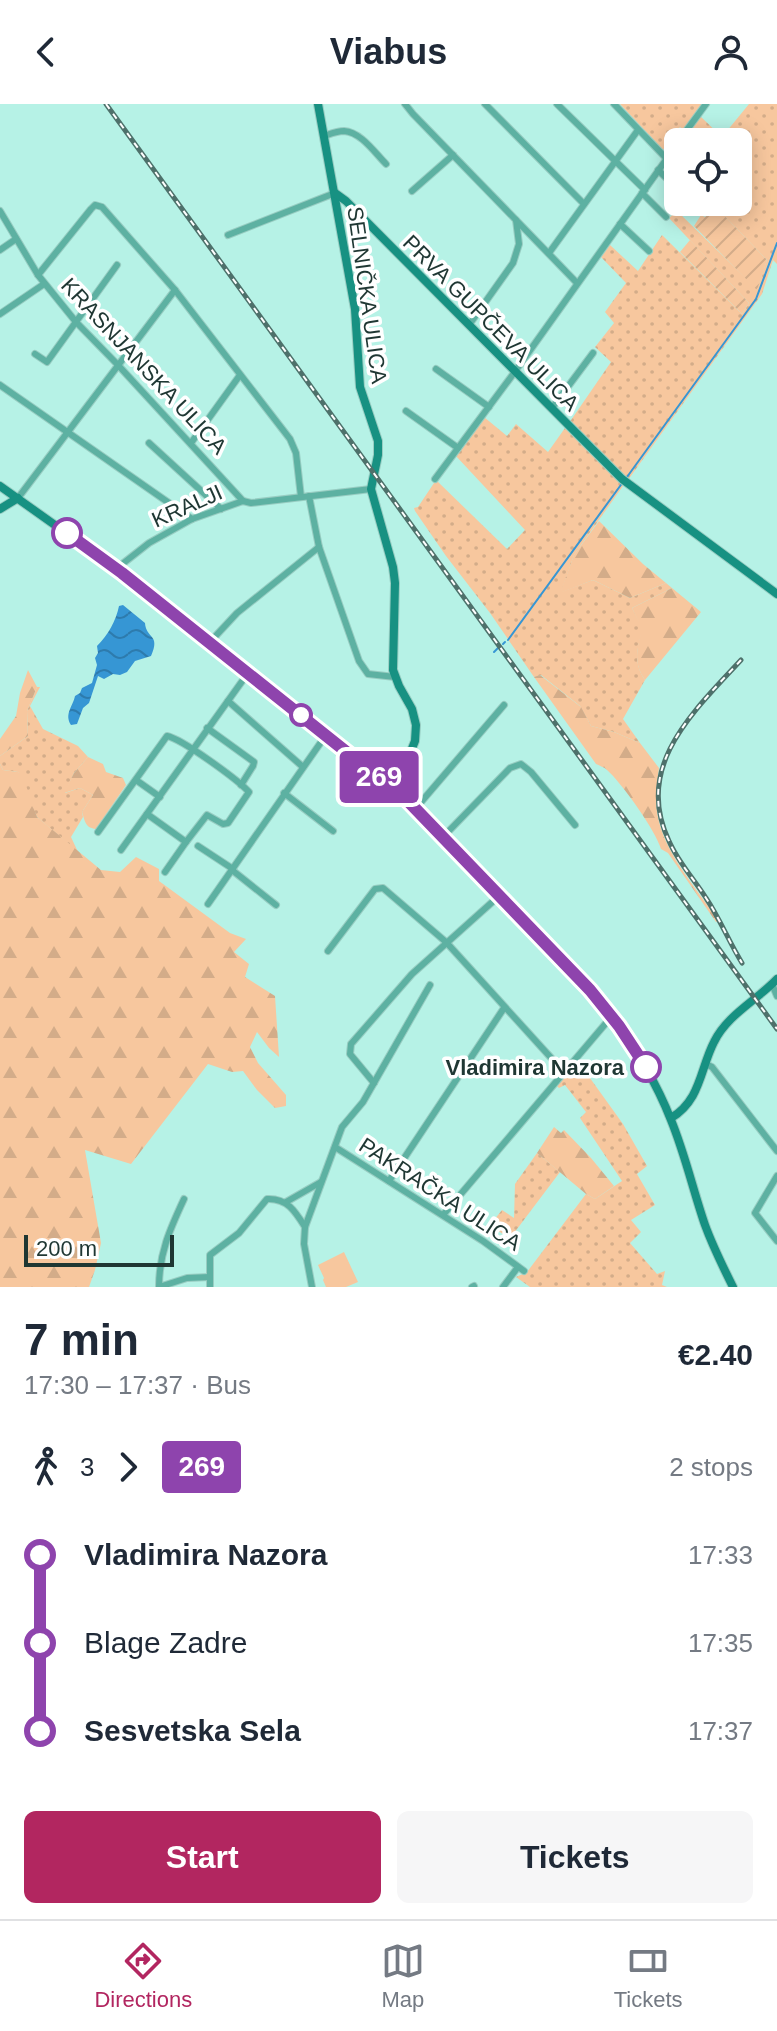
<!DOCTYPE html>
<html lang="en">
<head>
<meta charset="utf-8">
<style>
  :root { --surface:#fff; --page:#f6f6f7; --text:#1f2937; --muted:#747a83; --line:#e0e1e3; --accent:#b22660 }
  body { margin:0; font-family:Helvetica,sans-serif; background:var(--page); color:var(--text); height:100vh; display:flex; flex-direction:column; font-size:30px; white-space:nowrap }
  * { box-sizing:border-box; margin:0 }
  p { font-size:26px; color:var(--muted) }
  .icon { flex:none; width:44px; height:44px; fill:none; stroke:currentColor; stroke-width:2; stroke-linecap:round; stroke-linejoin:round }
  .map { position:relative; height:1183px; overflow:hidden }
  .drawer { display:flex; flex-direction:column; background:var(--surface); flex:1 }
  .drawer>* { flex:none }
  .badge { padding:0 16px; border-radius:6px; font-size:28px; line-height:52px }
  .controls { position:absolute; left:664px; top:24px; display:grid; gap:16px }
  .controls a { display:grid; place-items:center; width:88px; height:88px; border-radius:12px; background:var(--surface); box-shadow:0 4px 20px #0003; font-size:40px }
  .scale { position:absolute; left:24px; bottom:20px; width:150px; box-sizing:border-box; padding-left:8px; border:4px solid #1f3733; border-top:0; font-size:22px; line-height:28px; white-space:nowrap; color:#1f3733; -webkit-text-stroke:6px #fff; paint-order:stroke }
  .map>.badge { position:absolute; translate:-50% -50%; box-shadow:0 0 0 4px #fff }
  .legs { display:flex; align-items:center; gap:12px; height:88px; padding:0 24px; font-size:26px }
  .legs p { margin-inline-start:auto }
  .head { display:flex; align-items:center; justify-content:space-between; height:136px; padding:0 24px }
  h1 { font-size:44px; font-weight:600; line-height:60px }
  .primary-button { display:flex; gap:16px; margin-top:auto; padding:16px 24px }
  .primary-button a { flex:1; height:92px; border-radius:12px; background:var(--accent); color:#fff; font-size:32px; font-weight:600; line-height:92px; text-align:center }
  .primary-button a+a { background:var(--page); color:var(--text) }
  ul { padding:0 24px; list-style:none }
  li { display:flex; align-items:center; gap:28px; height:88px; font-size:30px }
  li i { display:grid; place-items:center; width:12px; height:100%; margin:0 10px; background:currentColor }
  li i::after { content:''; width:20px; height:20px; margin:-10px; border:6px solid; border-radius:50%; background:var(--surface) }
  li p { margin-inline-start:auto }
  li:first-child i { background:linear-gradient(#0000 50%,currentColor 0) }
  li:last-child i { background:linear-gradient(currentColor 50%,#0000 0) }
  header { display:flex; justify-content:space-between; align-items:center; height:104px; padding:0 24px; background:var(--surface); font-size:36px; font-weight:600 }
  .tabs { display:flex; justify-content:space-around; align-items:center; height:112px; border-top:2px solid var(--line); background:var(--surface); font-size:22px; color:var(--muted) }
  .tabs a { display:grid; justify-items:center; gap:4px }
  .tabs .selected { color:var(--accent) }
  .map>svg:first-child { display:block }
  .grass { fill:url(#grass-dots) }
  .forest { fill:url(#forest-firs) }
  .garden { fill:url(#garden-furrows) }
  .pitch { fill:#f7c79e }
  .water { fill:url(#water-waves) }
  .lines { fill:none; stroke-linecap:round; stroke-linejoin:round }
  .stream { stroke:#3696d4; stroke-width:2 }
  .street-casing { stroke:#98cdc2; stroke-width:8 }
  .secondary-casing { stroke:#98cdc2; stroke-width:10 }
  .street { stroke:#5db1a2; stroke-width:6 }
  .secondary { stroke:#179182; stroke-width:8 }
  .rail-casing { stroke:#4e716b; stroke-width:5 }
  .rail { stroke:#fff; stroke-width:2; stroke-dasharray:6; stroke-linecap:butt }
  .line-1-casing { stroke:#fff; stroke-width:18 }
  .line-1 { stroke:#8e44ad; stroke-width:12 }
  .stop-1-dot { fill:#fff; stroke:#8e44ad; stroke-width:4 }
  .labels { text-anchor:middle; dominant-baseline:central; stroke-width:7; stroke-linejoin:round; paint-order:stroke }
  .street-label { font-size:22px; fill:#1f3733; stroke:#fff }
  .stop-label { font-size:22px; font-weight:bold; fill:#1f3733; stroke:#fff; text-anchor:end }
</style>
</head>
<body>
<header><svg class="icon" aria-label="back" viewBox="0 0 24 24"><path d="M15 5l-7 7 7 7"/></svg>Viabus<svg class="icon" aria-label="person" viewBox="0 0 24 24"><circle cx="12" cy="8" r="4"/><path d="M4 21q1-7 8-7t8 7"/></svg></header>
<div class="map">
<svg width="777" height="1183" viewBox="0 0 777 1183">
  <defs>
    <pattern id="grass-dots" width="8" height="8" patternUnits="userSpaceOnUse" patternTransform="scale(2)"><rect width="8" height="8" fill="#f7c79e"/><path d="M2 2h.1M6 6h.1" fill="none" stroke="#d3ac89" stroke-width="1.8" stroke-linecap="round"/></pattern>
    <pattern id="forest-firs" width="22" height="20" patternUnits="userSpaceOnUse" patternTransform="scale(2)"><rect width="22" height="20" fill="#f7c79e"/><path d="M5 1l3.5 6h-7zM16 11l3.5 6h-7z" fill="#d3ac89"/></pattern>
    <pattern id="garden-furrows" width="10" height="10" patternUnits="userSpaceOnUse" patternTransform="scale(2)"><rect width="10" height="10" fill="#f7c79e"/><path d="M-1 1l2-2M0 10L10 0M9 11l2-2" fill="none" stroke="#d3ac89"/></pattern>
    <pattern id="water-waves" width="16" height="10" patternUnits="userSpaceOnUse" patternTransform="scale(2)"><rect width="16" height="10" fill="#3696d4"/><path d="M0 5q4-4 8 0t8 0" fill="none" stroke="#2d7bad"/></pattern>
  </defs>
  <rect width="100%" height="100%" fill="#b6f2e6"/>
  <g class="grass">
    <polygon points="620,0 704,0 684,27 680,23 663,46"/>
    <polygon points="749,0 777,0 777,160 773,156 762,190 628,376 569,319 611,258 595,243 614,219 605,208 626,179 601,153 610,141 638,167 662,131 742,210 749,199 669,114 677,107 757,185 767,156 711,98 738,98 738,38 698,38 687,29 700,12 722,33"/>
    <path d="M484,313L507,332L516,320L548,348L565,324L623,382L574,451L561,488L593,476L630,494L666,479L672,484L632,504L643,525C637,544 633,559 645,576L623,615L640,639L614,628L591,622L580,602L541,571L534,573L490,509L446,452L415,407L414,404L418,403L436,376L507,445L525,426L455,351Z"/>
    <polygon points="37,583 40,583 30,602 43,625 78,642 88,653 74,669 65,689 80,684 93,691 82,708 83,713 71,733 78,748 37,713 18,668 3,666 0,660 0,652 28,632 27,607"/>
    <polygon points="577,956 623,1020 647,1062 637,1070 655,1101 631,1116 641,1128 630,1139 657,1170 665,1167 662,1181 667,1183 530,1183 516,1173 527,1168 586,1090 595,1095 622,1077 580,1014 586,1008 565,981 559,984 556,981"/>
    <polygon points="537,1049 560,1068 514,1129 513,1137 490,1121 502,1106 514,1114 515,1080"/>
  </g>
  <g class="forest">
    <polygon points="599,417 643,460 666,479 630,494 593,476 560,489 574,451"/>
    <path d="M672,484L701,508L645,576C633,559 637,544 642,525L632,504Z"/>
    <polygon points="28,566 37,583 27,607 28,632 0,652 0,635 16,612 20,589"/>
    <path d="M540,571L581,603L591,622L614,628L640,639L659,664C657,679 655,693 657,708C663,749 697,783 718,817L716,818L668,749L661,745C656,727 621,678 607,666C604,663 600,662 596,660L534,573Z"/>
    <path d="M88,653L103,660L106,668L123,674L126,681L96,725C85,724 85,717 82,708L93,691L80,684L64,689L74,669Z"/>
    <polygon points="0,660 3,666 18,668 23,673 37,713 101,766 120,768 136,753 159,765 159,777 230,829 246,835 234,848 249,860 245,873 275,892 279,953 269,944 257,928 250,943 258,959 286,991 286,1002 275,1004 257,986 243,967 232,968 208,960 131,1060 85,1046 101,1139 95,1166 89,1183 0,1183"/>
    <polygon points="554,1023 561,1029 564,1026 591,1054 614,1082 595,1095 586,1090 537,1049"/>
  </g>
  <g class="garden">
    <polygon points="715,102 767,156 757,186 694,122 701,111 705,113"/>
    <polygon points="690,136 749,199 742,210 680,148"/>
  </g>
  <polygon class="pitch" points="344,1148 358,1178 346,1183 326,1183 323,1176 324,1174 318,1161"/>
  <path class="water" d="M123,501L145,519C146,535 161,530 151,552L135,557L127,568L120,571L113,570L104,575L98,572L89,599L83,604L77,620L71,621C64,610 73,602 75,592L80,589L82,584L92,579L97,561L95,554L98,549L97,542C108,531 116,517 119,502Z"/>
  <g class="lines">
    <g class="stream">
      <polyline points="627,373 756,195 777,139"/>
      <polyline points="508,536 623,378"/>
      <polyline points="503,540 505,538"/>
      <polyline points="494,548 498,544"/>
    </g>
    <g class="street-casing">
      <g id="street">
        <polyline points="405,0 413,10 516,116 519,140 513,159 469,221"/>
        <polyline points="485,0 584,100"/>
        <polyline points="557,0 645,86"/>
        <polyline points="614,0 666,54"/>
        <path d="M324,32C330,30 337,27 344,27C361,28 375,49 386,60"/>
        <polyline points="678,38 706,0"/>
        <polyline points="658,66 678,85"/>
        <polyline points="412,87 453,51"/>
        <polyline points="642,89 666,113"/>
        <polyline points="0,107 38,171 76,218 117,260 243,397"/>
        <polyline points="516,116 577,179"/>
        <polyline points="620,120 649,147"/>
        <polyline points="228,131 335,89"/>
        <polyline points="0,146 16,135"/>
        <polyline points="549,149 638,26"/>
        <polyline points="38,171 91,105 95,101 102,103 175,186 290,335 296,349 301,393"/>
        <polyline points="0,210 44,180"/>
        <polyline points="35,250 47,258 117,161"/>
        <polyline points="436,265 489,303"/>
        <polyline points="0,281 192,415"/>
        <polyline points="552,304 593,249"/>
        <polyline points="406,307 458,344"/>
        <polyline points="149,339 221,405"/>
        <polyline points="191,339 240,271"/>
        <polyline points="435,375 511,273 678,39"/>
        <polyline points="309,392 319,443 359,557 368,570 395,573"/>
        <polyline points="18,394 175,186"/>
        <polyline points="121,461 149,439 192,415 243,397 251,399 371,385"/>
        <polyline points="210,538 237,509 319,443"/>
        <polyline points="228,597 303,663"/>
        <polyline points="207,624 254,658 253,662 241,681"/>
        <polyline points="136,676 160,693"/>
        <polyline points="284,689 333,727"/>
        <polyline points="416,704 504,601"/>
        <path d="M98,728L167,632C182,635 237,675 249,688L228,719L223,720L207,711L186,738L147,710"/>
        <polyline points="443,733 510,664 521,660 531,668 575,721"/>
        <polyline points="198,742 233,765"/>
        <polyline points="121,746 248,569"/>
        <polyline points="232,766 276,801"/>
        <polyline points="165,768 186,738"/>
        <polyline points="208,800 326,631"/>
        <polyline points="328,847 375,785 383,784 446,838 563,967"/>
        <polyline points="772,880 777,892"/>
        <polyline points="706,960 712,963 777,1047"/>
        <polyline points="374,979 350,950 351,940 412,870 499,792"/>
        <polyline points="335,1043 483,1137 524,1167"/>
        <polyline points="777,1072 755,1109 777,1137"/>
        <polyline points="389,1077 504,904"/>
        <path d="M184,1095C170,1125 159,1149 159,1183L187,1174L210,1173"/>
        <polyline points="286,1098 321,1078"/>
        <polyline points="443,1111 612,912"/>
        <path d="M210,1183V1151L239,1129L267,1095C287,1094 295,1107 305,1123"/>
        <polyline points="312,1183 304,1140 305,1123 342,1023 363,998 430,881"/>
        <polyline points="472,1183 474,1182"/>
        <polyline points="503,1183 518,1163"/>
      </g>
    </g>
    <g class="secondary-casing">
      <g id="secondary">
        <polyline points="318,0 355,205 360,283 378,337 378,351 371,385 393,463 395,479 393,566 399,582 412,605 416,621 415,637 411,647 392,683"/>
        <polyline points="335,89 346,97 622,375 777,490"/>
        <path d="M0,382L128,473L399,689L590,886C624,926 652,967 671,1016C685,1050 693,1086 705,1121C713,1143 723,1163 733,1183"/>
        <polyline points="0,405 18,394"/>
        <path d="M671,1014C701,996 700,965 714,938C727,911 757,896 777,875"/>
      </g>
    </g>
    <use href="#street" class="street"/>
    <use href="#secondary" class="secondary"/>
    <g class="rail-casing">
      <g id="rail">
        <polyline points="106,0 777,925"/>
        <path d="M741,556C694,607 633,662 669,737C678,758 694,775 706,794C720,815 729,838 742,859"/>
      </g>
    </g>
    <use href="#rail" class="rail"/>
  </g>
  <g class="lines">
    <g class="line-1-casing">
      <polyline id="line-1" points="67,429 122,469 408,697 590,886 619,922 646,963"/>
    </g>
    <use href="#line-1" class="line-1"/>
  </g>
  <g class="stop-1-dot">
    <circle cx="67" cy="429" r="14"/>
    <circle cx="301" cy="611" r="10"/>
    <circle cx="646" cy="963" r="14"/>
  </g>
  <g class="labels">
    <g class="street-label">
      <text transform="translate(367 191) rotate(82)">SELNIČKA ULICA</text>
      <text transform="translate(491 219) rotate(45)">PRVA GUPČEVA ULICA</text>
      <text transform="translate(144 262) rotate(47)">KRASNJANSKA ULICA</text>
      <text transform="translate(187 402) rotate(-24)">KRALJI</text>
      <text transform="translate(440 1090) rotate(33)">PAKRAČKA ULICA</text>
    </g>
    <g class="stop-label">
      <text x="624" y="963">Vladimira Nazora</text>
    </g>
  </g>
</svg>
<div class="controls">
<a><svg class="icon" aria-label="locate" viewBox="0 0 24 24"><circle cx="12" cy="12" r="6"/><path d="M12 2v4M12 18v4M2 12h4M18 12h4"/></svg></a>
</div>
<div class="scale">200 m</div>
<b class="badge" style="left:379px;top:673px;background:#8e44ad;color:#fff">269</b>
</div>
<section class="drawer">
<div class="head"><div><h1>7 min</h1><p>17:30 – 17:37 · Bus</p></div><b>€2.40</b></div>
<div class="legs"><svg class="icon" aria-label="walk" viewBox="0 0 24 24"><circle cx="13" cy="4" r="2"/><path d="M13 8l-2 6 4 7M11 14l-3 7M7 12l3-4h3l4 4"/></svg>3<svg class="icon" aria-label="forward" viewBox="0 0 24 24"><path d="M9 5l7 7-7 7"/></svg><b class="badge" style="background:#8e44ad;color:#fff">269</b><p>2 stops</p></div>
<ul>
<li><i style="color:#8e44ad"></i><b>Vladimira Nazora</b><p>17:33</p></li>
<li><i style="color:#8e44ad"></i><span>Blage Zadre</span><p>17:35</p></li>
<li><i style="color:#8e44ad"></i><b>Sesvetska Sela</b><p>17:37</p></li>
</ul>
<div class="primary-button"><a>Start</a><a>Tickets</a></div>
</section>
<nav class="tabs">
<a class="selected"><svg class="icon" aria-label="directions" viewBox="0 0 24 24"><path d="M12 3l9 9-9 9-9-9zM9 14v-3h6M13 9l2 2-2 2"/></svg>Directions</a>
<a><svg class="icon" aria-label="map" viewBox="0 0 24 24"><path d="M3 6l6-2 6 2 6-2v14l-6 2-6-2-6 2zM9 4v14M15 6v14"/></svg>Map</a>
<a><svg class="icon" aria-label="tickets" viewBox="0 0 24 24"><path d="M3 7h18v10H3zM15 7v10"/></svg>Tickets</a>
</nav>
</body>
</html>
